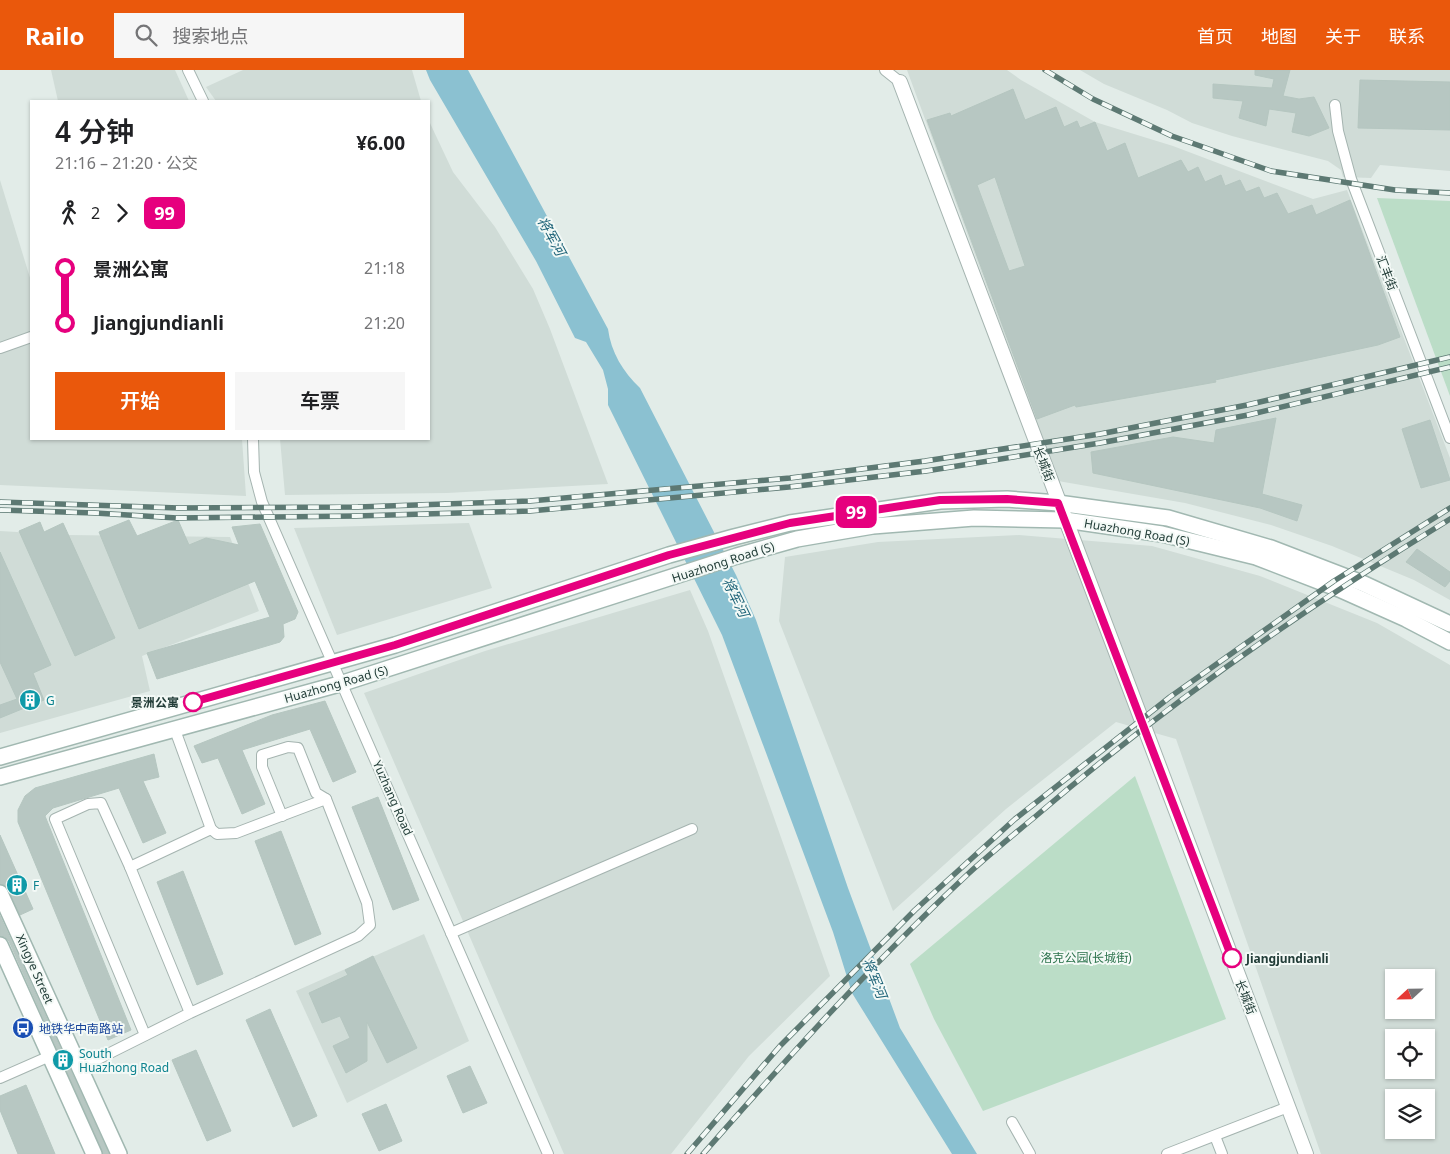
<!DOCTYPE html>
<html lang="zh">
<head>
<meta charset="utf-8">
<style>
  :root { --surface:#fff; --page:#f6f6f6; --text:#202124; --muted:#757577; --accent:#ea580c }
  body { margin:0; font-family:"Noto Sans","Noto Sans SC",sans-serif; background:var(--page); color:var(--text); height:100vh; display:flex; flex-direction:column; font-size:19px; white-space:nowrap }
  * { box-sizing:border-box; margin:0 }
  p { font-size:16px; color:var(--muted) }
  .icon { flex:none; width:28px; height:28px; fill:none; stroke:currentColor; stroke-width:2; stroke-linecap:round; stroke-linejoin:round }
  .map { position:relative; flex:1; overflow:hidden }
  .details { position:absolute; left:30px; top:30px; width:400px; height:340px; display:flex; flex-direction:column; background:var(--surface); border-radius:0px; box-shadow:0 1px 4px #0004 }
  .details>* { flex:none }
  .badge { padding:0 10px; border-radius:8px; font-size:18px; line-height:32px }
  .needle { width:32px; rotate:248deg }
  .buttons { position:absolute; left:1385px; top:899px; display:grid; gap:10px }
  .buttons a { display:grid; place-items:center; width:50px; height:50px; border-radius:0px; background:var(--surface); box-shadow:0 1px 4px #0004; font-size:25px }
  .map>.badge { position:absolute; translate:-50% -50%; box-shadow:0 0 0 2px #fff }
  .legs { display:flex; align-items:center; gap:8px; height:55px; padding:0 25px; font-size:16px }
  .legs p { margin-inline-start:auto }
  .head { display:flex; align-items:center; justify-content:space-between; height:85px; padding:0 25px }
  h1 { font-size:28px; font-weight:600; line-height:38px }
  .cta { display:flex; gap:10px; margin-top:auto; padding:10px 25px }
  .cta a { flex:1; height:58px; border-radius:0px; background:var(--accent); color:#fff; font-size:20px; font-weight:600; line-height:58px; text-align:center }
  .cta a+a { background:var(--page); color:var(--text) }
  ul { padding:0 25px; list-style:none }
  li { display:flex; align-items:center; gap:18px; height:55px; font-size:19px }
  li i { display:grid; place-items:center; width:8px; height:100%; margin:0 6px; background:currentColor }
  li i::after { content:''; width:12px; height:12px; margin:-6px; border:4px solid; border-radius:50%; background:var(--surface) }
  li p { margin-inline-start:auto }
  li:first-child i { background:linear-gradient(#0000 50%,currentColor 0) }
  li:last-child i { background:linear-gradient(currentColor 50%,#0000 0) }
  header { display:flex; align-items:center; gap:30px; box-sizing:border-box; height:70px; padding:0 25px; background:var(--accent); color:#fff }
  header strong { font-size:24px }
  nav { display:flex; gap:28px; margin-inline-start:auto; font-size:18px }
  .search { width:350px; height:45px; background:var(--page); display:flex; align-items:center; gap:12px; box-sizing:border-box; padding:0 18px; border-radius:0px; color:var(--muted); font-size:19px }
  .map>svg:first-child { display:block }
  .built { fill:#d0dcd7; fill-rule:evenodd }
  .green { fill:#bbddc7 }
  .water { fill:#8bc1d1 }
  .building { fill:#b7c7c2; stroke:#b5c6c0; fill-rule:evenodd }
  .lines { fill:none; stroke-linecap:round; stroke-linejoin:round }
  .minor-casing { stroke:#a5b4b0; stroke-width:12 }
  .tertiary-casing { stroke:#a5b4b0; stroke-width:16 }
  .secondary-casing { stroke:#a1b8b1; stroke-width:18 }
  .minor { stroke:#fff; stroke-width:10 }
  .tertiary { stroke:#fff; stroke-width:14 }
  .secondary { stroke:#fff; stroke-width:15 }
  .rail-casing { stroke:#5d7973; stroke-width:5.5 }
  .rail { stroke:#f3f9f6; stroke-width:4; stroke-dasharray:11; stroke-linecap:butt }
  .line-1-casing { stroke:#fff; stroke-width:11 }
  .line-1 { stroke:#e6007e; stroke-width:8 }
  .stop-1-dot { fill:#fff; stroke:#e6007e; stroke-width:2.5 }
  .labels { text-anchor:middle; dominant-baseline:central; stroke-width:4; stroke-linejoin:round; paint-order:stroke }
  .street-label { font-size:12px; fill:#223d38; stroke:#f3f9f6 }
  .culture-label { font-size:12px; fill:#0d838f; stroke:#f3f9f6; text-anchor:start }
  .stop-label { font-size:12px; font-weight:bold; fill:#223d38; stroke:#f3f9f6; text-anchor:end }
  .park-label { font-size:12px; fill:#2d734d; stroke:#f3f9f6 }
  .transit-label { font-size:12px; fill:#164399; stroke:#f3f9f6; text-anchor:start }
  .water-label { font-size:14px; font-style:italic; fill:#1d6378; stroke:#f3f9f6 }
</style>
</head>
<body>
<header>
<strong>Railo</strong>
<div class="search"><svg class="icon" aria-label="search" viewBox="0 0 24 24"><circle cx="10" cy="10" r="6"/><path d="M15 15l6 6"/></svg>搜索地点</div>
<nav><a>首页</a><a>地图</a><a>关于</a><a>联系</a></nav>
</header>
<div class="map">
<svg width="1450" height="1084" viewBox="0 0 1450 1084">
  <rect width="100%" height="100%" fill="#e2ece8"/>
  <g class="built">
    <polygon points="51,0 175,0 189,31 58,31"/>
    <polygon points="243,0 412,0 421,31 216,31 206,17"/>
    <polygon points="907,0 1007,0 1021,10 1095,52 1173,76 1313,129 1347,120 1450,388 1450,530 1414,510 1332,476 1271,455 1185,433 1058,411"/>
    <polygon points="1080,0 1450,0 1450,101 1380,95 1371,108 1343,107 1341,100 1328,91 1232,66 1192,53 1167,40 1104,14"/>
    <polygon points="429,51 453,102 495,157 533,219 550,259 608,414 447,423 285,425 280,369 429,369"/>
    <polygon points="0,110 31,211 31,369 242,369 246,426 0,415"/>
    <polygon points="469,453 492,518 337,565 294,458"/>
    <polygon points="0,461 68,465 230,467 259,541 142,586 150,621 0,663"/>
    <path d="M1019,465L1152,476L1260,506L1377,553L1450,595V1084H1321L1176,669L1116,652L1006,739L893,841L779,551L785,487L878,472ZM1394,908H1426V940H1394ZM1394,968H1426V1000H1394ZM1394,1028H1426V1060H1394Z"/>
    <polygon points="690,520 708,561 830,906 749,986 671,1084 564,1084 364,623 485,581"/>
    <polygon points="424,864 469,971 347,1033 296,921"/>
  </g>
  <g class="green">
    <polygon points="1377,128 1450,131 1450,326"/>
    <polygon points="1135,706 1226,949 983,1041 934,949 910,894"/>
  </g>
  <path class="water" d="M426,0H468L608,259C611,282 623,302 640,318L736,505L756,550L848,818L900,958L977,1084H952L852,923L833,862L722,565L608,335V319L603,300L586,272L575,268L536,191L430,10Z"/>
  <g class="building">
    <polygon points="1255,0 1290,0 1283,26 1299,29 1314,27 1329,58 1309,66 1292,62 1296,43 1269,39 1266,56 1239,48 1243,31 1213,28 1213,14 1272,18 1274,9 1255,5"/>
    <polygon points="1360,10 1450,12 1450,60 1358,58"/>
    <path d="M1013,19L1025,50L1056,37L1064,57L1077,51L1080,58L1095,52L1107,81L1125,73L1138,108L1181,90L1188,102L1198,97L1205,112L1221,105L1225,116L1240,110L1246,122L1259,117L1264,128L1277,123L1288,144L1312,135L1316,145L1350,130L1400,267L1378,275L1215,310L1216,312L1076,337L1075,335L1037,349L927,50L950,43L951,46ZM995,107L1025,196L1009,201L977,115Z"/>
    <polygon points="1276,348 1262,424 1302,435 1297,451 1260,438 1093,403 1091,382 1173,367 1214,373 1216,360"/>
    <polygon points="1430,350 1450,410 1421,418 1402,359"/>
    <polygon points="129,450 137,466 178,450 189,475 206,468 239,475 232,457 260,454 298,542 295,549 283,554 284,567 280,572 157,609 147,583 270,547 255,511 139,559 99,462"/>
    <polygon points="40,452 44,462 63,453 115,568 75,586 19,461"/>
    <polygon points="1417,479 1450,502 1450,511 1445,517 1406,492"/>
    <polygon points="0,482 51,595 33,603 44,630 0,648 0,635 17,629 0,592"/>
    <polygon points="325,631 356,702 333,712 310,659 242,680 265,734 242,744 218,688 202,693 194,676 272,645"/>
    <polygon points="154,684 159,707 143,711 166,763 143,773 119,718 53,738 45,746 131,960 108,970 18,752 18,740 25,726 35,718"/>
    <polygon points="378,727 419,830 393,840 352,737"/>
    <polygon points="281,761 321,864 295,875 255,771"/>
    <polygon points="0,765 33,839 20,845 8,819 0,814"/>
    <polygon points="183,801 223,904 197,915 157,812"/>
    <polygon points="0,846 109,1084 103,1084 9,871 5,867 0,866"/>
    <polygon points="373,886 417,978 387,993 367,952 367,991 346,1003 333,976 350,968 340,946 322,953 309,923 348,905 345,900"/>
    <polygon points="270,939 317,1046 293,1057 246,950"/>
    <polygon points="196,980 231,1061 207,1071 172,990"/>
    <polygon points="470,996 487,1033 463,1043 447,1006"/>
    <polygon points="26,1015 55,1084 18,1084 0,1040 0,1026"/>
    <polygon points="386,1034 402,1071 379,1081 362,1044"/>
  </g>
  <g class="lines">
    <g class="minor-casing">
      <g id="minor">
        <polyline points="188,0 203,31"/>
        <polyline points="885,0 900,12"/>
        <polyline points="1335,35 1338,61 1351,109 1450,368"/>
        <polyline points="0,278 31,267"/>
        <polyline points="253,369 254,402 262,432 548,1084"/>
        <polyline points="175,660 211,759"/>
        <polyline points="282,746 262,697 262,685 288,677 298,678 316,723 326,729"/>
        <polyline points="130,797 101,733 88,734 55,749 145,965"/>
        <polyline points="451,863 692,759"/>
        <polyline points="80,998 190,943 358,866 370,855 367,833 326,729 236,763 217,764 211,759 130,797 190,943"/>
        <polyline points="0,1008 50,986"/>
        <polyline points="1012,1052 1030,1084"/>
        <polyline points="1215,1066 1222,1084"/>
        <polyline points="1167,1084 1288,1037"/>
      </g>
    </g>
    <g class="tertiary-casing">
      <polyline id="tertiary" points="900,12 1306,1084"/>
    </g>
    <g class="secondary-casing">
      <g id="secondary">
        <polyline points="0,687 395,575 669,485 734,467 790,453 940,431 1007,429 1058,433 1168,448 1271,478 1362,513 1450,554"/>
        <polyline points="0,707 343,613 737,486 797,469 873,456 974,448 1065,450 1162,464 1256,487 1339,519 1406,549 1450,572"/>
        <polyline points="0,823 119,1084"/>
        <polyline points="0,875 94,1084"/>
      </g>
    </g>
    <use href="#minor" class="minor"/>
    <use href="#tertiary" class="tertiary"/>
    <use href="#secondary" class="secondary"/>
    <g class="rail-casing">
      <g id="rail">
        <polyline points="1045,0 1093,29 1172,66 1271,101 1395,120 1450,123"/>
        <polyline points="0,432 179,438 358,437 530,431 790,408 925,391 1100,364 1247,335 1450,287"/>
        <polyline points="0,440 95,443 177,448 356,446 530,441 789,417 926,401 1100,373 1248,345 1450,297"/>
        <polyline points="687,1084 780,976 915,840 1015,749 1170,627 1334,511 1450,438"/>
        <path d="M703,1084C788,987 874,892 968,804C990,784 1013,765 1036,746C1165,635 1305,538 1450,449"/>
      </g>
    </g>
    <use href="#rail" class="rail"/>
  </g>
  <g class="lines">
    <g class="line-1-casing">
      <polyline id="line-1" points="193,632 395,575 669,485 790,453 940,430 1007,429 1058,433 1232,888"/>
    </g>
    <use href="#line-1" class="line-1"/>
  </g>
  <defs>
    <g id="building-disc" transform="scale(1.125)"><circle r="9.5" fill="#0f9aa8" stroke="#f3f9f6"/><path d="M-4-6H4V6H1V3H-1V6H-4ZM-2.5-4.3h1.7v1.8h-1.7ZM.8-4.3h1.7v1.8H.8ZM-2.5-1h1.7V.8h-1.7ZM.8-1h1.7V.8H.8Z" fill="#fff"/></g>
    <g id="bus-disc" transform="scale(1.125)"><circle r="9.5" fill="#1a4fb4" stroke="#f3f9f6"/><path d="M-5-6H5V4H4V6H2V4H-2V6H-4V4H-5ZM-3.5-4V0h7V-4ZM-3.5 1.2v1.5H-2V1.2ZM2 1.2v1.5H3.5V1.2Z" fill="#fff"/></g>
  </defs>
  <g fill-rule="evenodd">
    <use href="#building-disc" x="30" y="630"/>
    <use href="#building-disc" x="17" y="815"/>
    <use href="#bus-disc" x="23" y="958"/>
    <use href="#building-disc" x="63" y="990"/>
  </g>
  <g class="stop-1-dot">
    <circle cx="193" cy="632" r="9"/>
    <circle cx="1232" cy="888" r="9"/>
  </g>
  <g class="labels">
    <g class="street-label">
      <text transform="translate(1387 203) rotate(69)">汇丰街</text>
      <text transform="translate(1044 394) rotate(69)">长城街</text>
      <text transform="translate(1137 462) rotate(10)">Huazhong Road (S)</text>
      <text transform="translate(723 492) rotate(-18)">Huazhong Road (S)</text>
      <text transform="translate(336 614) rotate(-16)">Huazhong Road (S)</text>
      <text transform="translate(393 728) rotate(66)">Yuzhang Road</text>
      <text transform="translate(35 899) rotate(66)">Xingye Street</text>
      <text transform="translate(1246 927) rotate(69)">长城街</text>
    </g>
    <g class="culture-label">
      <text x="46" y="630">G</text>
      <text x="33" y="815">F</text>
      <text x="79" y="983">South<tspan x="79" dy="14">Huazhong Road</tspan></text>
    </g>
    <g class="stop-label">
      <text x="179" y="632">景洲公寓</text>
      <text x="1246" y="888" text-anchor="start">Jiangjundianli</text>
    </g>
    <g class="park-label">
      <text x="1086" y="887">洛克公园(长城街)</text>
    </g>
    <g class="transit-label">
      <text x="39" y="958">地铁华中南路站</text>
    </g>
    <g class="water-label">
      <text transform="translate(552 166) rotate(61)">将军河</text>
      <text transform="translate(736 527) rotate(64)">将军河</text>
      <text transform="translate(875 908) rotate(68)">将军河</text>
    </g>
  </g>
</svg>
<div class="buttons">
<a><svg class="needle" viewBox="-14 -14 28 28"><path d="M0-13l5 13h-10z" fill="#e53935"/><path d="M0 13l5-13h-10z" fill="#757577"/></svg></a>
<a><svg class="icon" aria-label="locate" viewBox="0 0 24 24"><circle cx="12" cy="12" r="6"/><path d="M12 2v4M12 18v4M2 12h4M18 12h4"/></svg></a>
<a><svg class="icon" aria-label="layers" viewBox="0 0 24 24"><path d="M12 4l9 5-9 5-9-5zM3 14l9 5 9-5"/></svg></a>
</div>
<b class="badge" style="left:856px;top:442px;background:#e6007e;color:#fff">99</b>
<section class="details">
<div class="head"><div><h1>4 分钟</h1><p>21:16 – 21:20 · 公交</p></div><b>¥6.00</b></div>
<div class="legs"><svg class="icon" aria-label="walk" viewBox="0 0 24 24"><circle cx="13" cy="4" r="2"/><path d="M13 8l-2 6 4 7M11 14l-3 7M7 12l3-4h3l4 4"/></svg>2<svg class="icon" aria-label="forward" viewBox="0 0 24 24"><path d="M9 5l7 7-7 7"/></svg><b class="badge" style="background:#e6007e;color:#fff">99</b></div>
<ul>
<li><i style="color:#e6007e"></i><b>景洲公寓</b><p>21:18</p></li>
<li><i style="color:#e6007e"></i><b>Jiangjundianli</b><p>21:20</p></li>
</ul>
<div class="cta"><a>开始</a><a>车票</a></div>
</section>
</div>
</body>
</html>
